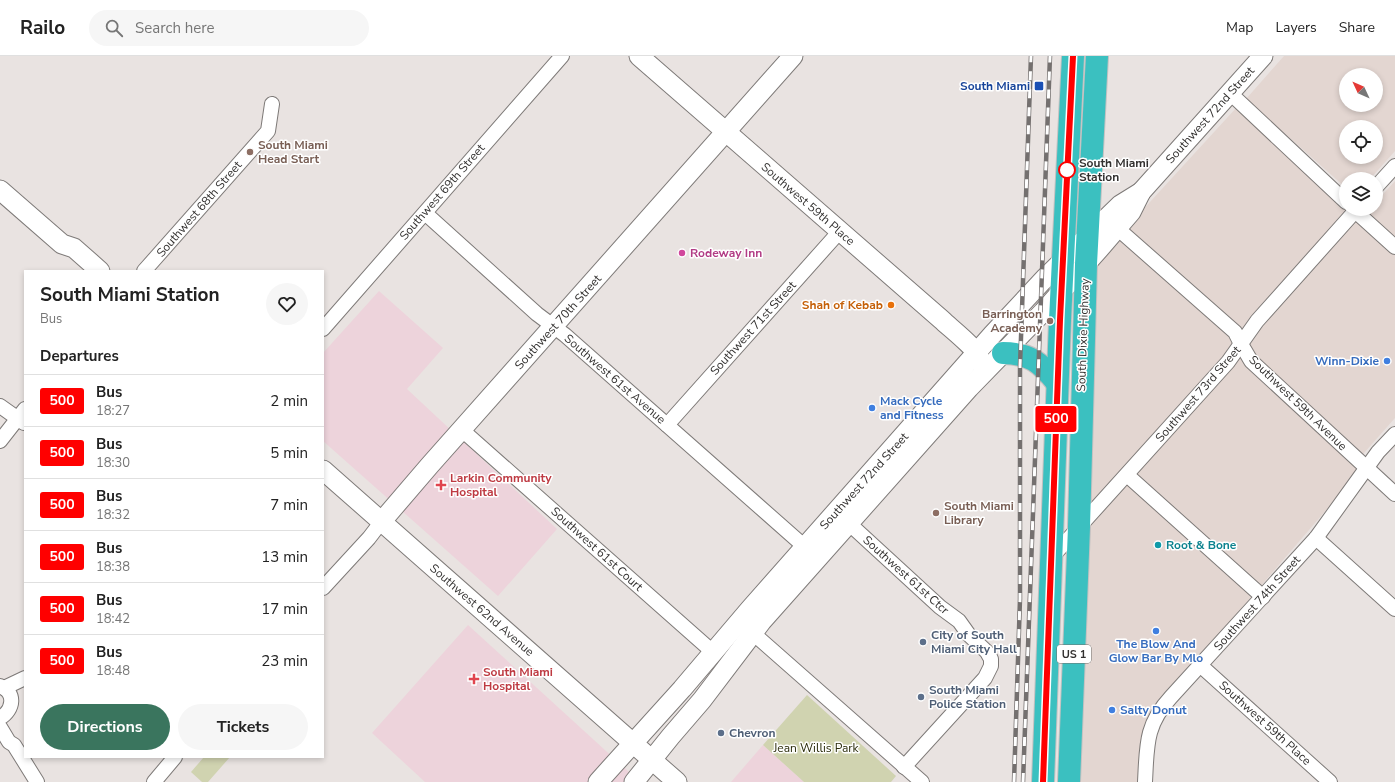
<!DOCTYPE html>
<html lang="en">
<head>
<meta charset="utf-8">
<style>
  :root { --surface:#fff; --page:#f6f6f6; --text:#222; --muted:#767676; --line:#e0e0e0; --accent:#3a755e }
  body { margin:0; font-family:"Nunito Sans",sans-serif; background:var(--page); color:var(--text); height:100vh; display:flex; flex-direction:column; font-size:15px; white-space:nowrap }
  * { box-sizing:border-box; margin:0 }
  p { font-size:13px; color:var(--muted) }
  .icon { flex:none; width:22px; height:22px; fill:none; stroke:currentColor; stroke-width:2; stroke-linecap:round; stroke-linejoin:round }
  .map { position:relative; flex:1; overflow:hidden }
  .side { position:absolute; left:24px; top:214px; width:300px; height:488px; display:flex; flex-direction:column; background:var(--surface); border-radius:0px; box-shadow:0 2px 6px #0003 }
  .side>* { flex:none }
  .badge { padding:0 8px; border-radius:3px; font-size:14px; line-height:26px }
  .needle { width:26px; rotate:314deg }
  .buttons { position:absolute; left:1339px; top:12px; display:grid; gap:8px }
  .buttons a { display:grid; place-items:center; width:44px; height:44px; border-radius:50%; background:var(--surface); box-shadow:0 2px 6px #0003; font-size:20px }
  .map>.badge { position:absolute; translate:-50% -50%; box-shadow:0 0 0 2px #fff }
  h2 { padding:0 16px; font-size:15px; line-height:36px }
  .round { display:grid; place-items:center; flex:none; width:42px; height:42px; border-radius:21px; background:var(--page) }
  .headline { display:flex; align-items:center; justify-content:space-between; height:68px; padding:0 16px }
  h1 { font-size:19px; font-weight:700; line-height:30px }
  .cta { display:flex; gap:8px; margin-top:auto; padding:8px 16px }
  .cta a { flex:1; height:46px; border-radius:24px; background:var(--accent); color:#fff; font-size:16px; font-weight:700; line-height:46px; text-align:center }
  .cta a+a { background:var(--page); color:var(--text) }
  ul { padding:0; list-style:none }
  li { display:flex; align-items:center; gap:12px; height:52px; padding:0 16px; border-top:1px solid var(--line) }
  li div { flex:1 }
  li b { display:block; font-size:15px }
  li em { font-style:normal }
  li .badge { min-width:44px; font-weight:700; text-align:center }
  header { display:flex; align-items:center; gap:24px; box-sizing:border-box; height:56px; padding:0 20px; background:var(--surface); border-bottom:1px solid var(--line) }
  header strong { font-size:19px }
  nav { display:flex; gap:22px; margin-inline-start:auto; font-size:14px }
  .search { width:280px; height:36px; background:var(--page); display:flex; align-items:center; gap:10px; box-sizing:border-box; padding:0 14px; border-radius:22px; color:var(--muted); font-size:15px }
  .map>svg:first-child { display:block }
  .built { fill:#e3d6d1; fill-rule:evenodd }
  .medical { fill:#edd3db }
  .green { fill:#d0d3b0 }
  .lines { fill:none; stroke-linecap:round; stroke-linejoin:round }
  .street-casing { stroke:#7e7a78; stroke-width:16 }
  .secondary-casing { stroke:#7e7a78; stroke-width:21 }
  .highway-casing { stroke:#c2c1c1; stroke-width:24 }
  .street { stroke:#fff; stroke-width:14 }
  .secondary { stroke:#fff; stroke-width:19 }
  .highway { stroke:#3bc0c0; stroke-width:22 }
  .rail-casing { stroke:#74706f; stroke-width:4.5 }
  .rail { stroke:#fff; stroke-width:3; stroke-dasharray:9; stroke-linecap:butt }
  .line-casing { stroke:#fff; stroke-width:9 }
  .line { stroke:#f00; stroke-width:6 }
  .transit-dot { fill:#1a4fb4; stroke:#fff; stroke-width:1.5 }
  .education-dot { fill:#8d6e63; stroke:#fff; stroke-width:1.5 }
  .stop-dot { fill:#fff; stroke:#f00; stroke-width:2 }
  .hotel-dot { fill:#d1479c; stroke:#fff; stroke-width:1.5 }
  .food-dot { fill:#e8710a; stroke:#fff; stroke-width:1.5 }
  .shop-dot { fill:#3f7fe0; stroke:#fff; stroke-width:1.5 }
  .health-dot { fill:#e0444e; stroke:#fff; stroke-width:1.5 }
  .culture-dot { fill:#0f9aa8; stroke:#fff; stroke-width:1.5 }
  .service-dot { fill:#5c6f8a; stroke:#fff; stroke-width:1.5 }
  .labels { text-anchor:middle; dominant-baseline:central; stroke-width:3; stroke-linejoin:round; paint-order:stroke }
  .shield { fill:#fff; stroke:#706e6d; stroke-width:1 }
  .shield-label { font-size:11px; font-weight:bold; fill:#32302f }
  .transit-label { font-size:12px; font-weight:bold; fill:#164399; stroke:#fff; text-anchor:end }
  .street-label { font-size:12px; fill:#32302f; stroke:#fff }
  .education-label { font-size:12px; font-weight:bold; fill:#785e54; stroke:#fff; text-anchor:start }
  .stop-label { font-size:12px; font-weight:bold; fill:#32302f; stroke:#fff; text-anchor:start }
  .hotel-label { font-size:12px; font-weight:bold; fill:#b23c85; stroke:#fff; text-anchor:start }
  .food-label { font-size:12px; font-weight:bold; fill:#c56008; stroke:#fff; text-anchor:end }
  .shop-label { font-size:12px; font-weight:bold; fill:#366cbe; stroke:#fff; text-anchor:start }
  .health-label { font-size:12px; font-weight:bold; fill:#be3a42; stroke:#fff; text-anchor:start }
  .culture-label { font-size:12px; font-weight:bold; fill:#0d838f; stroke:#fff; text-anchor:start }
  .service-label { font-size:12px; font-weight:bold; fill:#4e5e75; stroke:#fff; text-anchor:start }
  .park-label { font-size:12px; fill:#2a2c0b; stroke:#fff }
</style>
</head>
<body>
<header>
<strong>Railo</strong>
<div class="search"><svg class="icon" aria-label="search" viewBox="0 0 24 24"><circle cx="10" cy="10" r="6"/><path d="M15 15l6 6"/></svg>Search here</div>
<nav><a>Map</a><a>Layers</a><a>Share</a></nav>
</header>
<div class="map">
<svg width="1395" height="726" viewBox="0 0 1395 726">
  <rect width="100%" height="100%" fill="#e9e3e1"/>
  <g class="built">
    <path d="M1284,0H1395V95L1370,123H1346V132L1246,43ZM1346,19H1376V49H1346ZM1346,71H1376V101H1346Z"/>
    <polygon points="1237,51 1359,165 1370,153 1376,153 1376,146 1395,125 1395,362 1364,397 1352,424 1155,653 1142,726 1077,726 1095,206"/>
  </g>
  <g class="medical">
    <polygon points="379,235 443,292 407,333 557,473 498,540 323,385 323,297"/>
    <polygon points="468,569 640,726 425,726 372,677"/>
    <polygon points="763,689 804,726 731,726"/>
  </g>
  <g class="green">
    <polygon points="807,639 896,720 891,726 804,726 763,689"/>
    <polygon points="204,701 230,701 208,726 202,726 191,716"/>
  </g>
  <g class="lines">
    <g class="street-casing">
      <g id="street">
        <polyline points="1230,37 1346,146"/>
        <polyline points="1376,131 1395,110"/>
        <polyline points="1353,153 1395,191"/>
        <polyline points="425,157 537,258 565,279 805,491"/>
        <polyline points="1117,172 1235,276 1241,288 1251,305 1395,438"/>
        <polyline points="144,215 268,75 272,48"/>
        <polyline points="323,273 562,0"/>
        <polyline points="0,350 24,367"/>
        <polyline points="667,369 840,175"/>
        <polyline points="462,374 714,597"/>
        <polyline points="0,385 25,353"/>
        <polyline points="1127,419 1263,541"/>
        <polyline points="842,461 940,551 959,565 969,579 987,596 991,603 991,610 985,622 904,711"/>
        <polyline points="1316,482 1395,553"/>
        <polyline points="1052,501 1228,306 1257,265 1357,153"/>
        <polyline points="323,532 369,482 382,465"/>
        <polyline points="746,571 922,726"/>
        <polyline points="1200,609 1330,726"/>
        <path d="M0,630C16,636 14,654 0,662"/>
        <polyline points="4,632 25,622"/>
        <polyline points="0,671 9,686 14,689 37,726"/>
        <polyline points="154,726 175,701"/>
        <path d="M1145,726C1147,690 1145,669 1171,641L1316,482L1378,396L1395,378"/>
      </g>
    </g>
    <g class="secondary-casing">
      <g id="secondary">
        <path d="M639,0L942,264C950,272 982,296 981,307"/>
        <polyline points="0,134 62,188 74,192 100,215"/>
        <polyline points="323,414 677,726"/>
        <polyline points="382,465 430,409 793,0"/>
        <polyline points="598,726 682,633 750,553 992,279 1046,221 1120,149 1141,136"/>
        <polyline points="634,726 671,680 702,644 762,565 969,332 1043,256 1101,191 1131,156 1141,136 1263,0"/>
      </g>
    </g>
    <g class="highway-casing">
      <g id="highway">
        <path d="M1003,297C1030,297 1041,307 1057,327"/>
        <polyline points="1043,726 1060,264 1073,0"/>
        <polyline points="1069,726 1079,471 1086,208 1097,0"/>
      </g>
    </g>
    <use href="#street" class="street"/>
    <use href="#secondary" class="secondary"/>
    <use href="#highway" class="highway"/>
    <g class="rail-casing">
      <g id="rail">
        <polyline points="1014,726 1020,543 1020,310 1031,0"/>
        <polyline points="1023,726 1050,0"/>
      </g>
    </g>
    <use href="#rail" class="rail"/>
  </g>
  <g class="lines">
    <g class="line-casing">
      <polyline id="line" points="1043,726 1060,264 1073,0"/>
    </g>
    <use href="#line" class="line"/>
  </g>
  <rect class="transit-dot" x="1034" y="25" width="10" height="10" rx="2"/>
  <g class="education-dot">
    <circle cx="250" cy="96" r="4"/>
    <circle cx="1050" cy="265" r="4"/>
    <circle cx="936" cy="457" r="4"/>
  </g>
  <circle class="stop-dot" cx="1067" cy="114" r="8"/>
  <circle class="hotel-dot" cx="682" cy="197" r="4"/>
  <circle class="food-dot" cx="891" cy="249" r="4"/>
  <g class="shop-dot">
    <circle cx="1387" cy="305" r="4"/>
    <circle cx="872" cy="352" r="4"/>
    <circle cx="1156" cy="575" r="4"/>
    <circle cx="1112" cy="654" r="4"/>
  </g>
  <g class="health-dot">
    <path d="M439 423h4v4h4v4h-4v4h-4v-4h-4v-4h4z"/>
    <path d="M472 617h4v4h4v4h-4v4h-4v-4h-4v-4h4z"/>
  </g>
  <circle class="culture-dot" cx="1158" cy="489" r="4"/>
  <g class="service-dot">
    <circle cx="923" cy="586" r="4"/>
    <circle cx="921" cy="641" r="4"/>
    <circle cx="721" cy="677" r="4"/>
  </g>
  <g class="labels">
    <rect class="shield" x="1057" y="589" width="34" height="18" rx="3"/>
    <g class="shield-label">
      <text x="1074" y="598">US 1</text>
    </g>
    <g class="transit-label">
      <text x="1030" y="30">South Miami</text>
    </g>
    <g class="street-label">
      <text transform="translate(1210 59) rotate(-48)">Southwest 72nd Street</text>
      <text transform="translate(442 136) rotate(-49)">Southwest 69th Street</text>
      <text transform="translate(808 148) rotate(41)">Southwest 59th Place</text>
      <text transform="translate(199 153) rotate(-49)">Southwest 68th Street</text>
      <text transform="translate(558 266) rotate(-48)">Southwest 70th Street</text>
      <text transform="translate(753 272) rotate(-48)">Southwest 71st Street</text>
      <text transform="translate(1083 279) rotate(-88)">South Dixie Highway</text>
      <text transform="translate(615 323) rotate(41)">Southwest 61st Avenue</text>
      <text transform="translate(1198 338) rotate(-49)">Southwest 73rd Street</text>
      <text transform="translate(1298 347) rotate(44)">Southwest 59th Avenue</text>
      <text transform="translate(864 425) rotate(-48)">Southwest 72nd Street</text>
      <text transform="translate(597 493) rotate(42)">Southwest 61st Court</text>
      <text transform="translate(906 519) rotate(42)">Southwest 61st Ctcr</text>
      <text transform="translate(1257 547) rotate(-48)">Southwest 74th Street</text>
      <text transform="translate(482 554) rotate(41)">Southwest 62nd Avenue</text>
      <text transform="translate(1265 667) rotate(42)">Southwest 59th Place</text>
    </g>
    <g class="education-label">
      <text x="258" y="89">South Miami<tspan x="258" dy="14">Head Start</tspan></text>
      <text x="1042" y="258" text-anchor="end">Barrington<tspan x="1042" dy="14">Academy</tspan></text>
      <text x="944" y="450">South Miami<tspan x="944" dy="14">Library</tspan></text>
    </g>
    <g class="stop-label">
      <text x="1079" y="107">South Miami<tspan x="1079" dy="14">Station</tspan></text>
    </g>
    <g class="hotel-label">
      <text x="690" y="197">Rodeway Inn</text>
    </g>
    <g class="food-label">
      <text x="883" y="249">Shah of Kebab</text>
    </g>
    <g class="shop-label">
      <text x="1379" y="305" text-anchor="end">Winn-Dixie</text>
      <text x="880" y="345">Mack Cycle<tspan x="880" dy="14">and Fitness</tspan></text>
      <text x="1156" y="588" text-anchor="middle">The Blow And<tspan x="1156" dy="14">Glow Bar By Mlo</tspan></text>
      <text x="1120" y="654">Salty Donut</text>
    </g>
    <g class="health-label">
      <text x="450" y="422">Larkin Community<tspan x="450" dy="14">Hospital</tspan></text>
      <text x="483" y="616">South Miami<tspan x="483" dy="14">Hospital</tspan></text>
    </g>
    <g class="culture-label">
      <text x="1166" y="489">Root &amp; Bone</text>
    </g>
    <g class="service-label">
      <text x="931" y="579">City of South<tspan x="931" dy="14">Miami City Hall</tspan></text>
      <text x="929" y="634">South Miami<tspan x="929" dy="14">Police Station</tspan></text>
      <text x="729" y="677">Chevron</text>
    </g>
    <g class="park-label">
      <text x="816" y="692">Jean Willis Park</text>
    </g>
  </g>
</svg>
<div class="buttons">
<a><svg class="needle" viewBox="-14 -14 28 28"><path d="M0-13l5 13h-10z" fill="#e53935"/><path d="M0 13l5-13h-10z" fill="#767676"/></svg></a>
<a><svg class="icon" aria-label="locate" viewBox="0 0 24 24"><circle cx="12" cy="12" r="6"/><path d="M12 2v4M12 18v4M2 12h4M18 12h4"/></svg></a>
<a><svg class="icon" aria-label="layers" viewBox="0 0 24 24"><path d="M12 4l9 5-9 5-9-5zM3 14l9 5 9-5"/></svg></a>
</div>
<b class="badge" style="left:1056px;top:363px;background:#f00;color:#fff">500</b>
<section class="side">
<div class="headline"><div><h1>South Miami Station</h1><p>Bus</p></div><a class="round"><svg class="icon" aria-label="heart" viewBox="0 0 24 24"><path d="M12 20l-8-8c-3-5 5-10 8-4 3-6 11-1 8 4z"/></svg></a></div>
<h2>Departures</h2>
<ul>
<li><span class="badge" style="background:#f00;color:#fff">500</span><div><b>Bus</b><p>18:27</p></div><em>2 min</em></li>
<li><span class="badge" style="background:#f00;color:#fff">500</span><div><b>Bus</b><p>18:30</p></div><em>5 min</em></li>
<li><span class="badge" style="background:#f00;color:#fff">500</span><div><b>Bus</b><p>18:32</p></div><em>7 min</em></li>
<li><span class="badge" style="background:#f00;color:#fff">500</span><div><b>Bus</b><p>18:38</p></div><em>13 min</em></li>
<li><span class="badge" style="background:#f00;color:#fff">500</span><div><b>Bus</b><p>18:42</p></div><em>17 min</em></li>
<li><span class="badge" style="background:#f00;color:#fff">500</span><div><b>Bus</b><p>18:48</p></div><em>23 min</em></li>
</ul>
<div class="cta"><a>Directions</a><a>Tickets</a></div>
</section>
</div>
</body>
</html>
